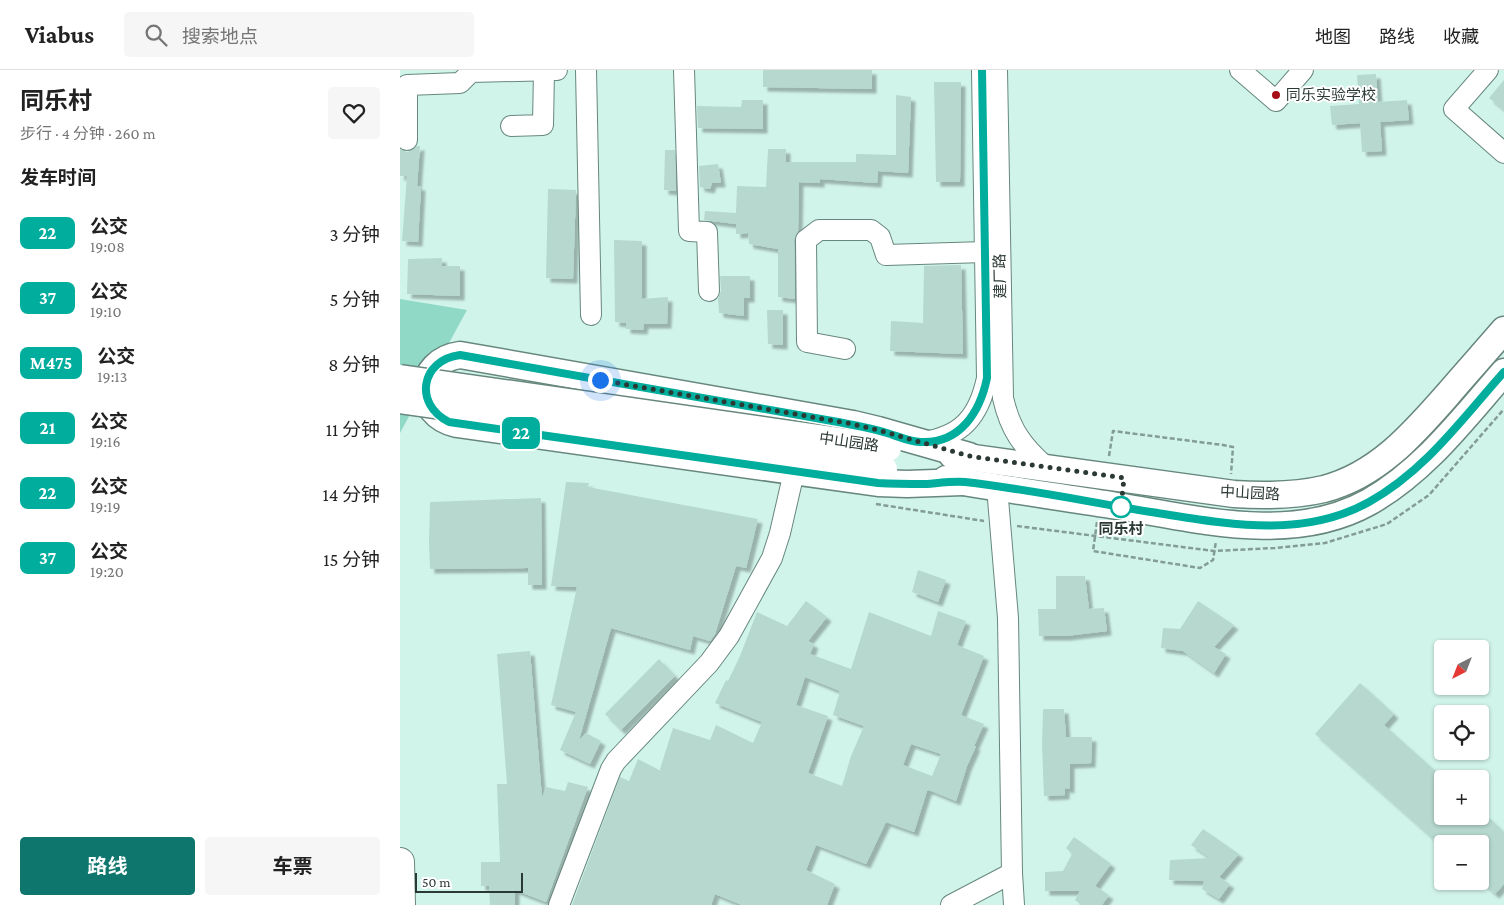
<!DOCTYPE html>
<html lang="zh">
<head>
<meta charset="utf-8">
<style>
  :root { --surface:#fff; --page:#f6f6f6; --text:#222; --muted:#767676; --line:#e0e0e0; --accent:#0f766e }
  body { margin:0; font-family:"Crimson Pro","Noto Sans SC",serif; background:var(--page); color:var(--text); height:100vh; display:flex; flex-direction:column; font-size:19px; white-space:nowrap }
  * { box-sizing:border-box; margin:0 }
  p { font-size:16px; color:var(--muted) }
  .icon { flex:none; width:28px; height:28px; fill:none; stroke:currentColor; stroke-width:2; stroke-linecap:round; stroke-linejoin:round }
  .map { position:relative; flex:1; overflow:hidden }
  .drawer { display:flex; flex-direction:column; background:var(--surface); width:400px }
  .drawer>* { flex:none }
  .badge { padding:0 10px; border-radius:8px; font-size:18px; line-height:32px }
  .needle { width:32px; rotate:222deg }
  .tools { position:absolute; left:1034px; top:570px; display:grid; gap:10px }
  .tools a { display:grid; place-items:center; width:55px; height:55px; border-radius:5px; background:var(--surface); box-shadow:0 1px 4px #0004; font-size:25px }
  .scale { position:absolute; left:15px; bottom:12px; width:108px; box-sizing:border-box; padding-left:5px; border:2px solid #2b3935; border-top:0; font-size:14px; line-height:18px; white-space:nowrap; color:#2b3935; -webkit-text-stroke:4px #fff; paint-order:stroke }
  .you { position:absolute; width:25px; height:25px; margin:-12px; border:4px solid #fff; border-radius:50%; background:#1a73e8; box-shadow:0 0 0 8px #1a73e833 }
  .map>.badge { position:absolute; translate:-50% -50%; box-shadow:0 0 0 2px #fff }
  h2 { padding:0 20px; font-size:19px; line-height:45px }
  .round { display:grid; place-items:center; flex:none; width:52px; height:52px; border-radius:5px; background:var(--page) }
  .summary { display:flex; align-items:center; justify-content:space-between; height:85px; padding:0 20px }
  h1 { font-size:24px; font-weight:700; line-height:38px }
  .action { display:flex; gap:10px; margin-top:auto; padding:10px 20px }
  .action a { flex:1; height:58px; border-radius:5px; background:var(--accent); color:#fff; font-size:20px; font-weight:700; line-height:58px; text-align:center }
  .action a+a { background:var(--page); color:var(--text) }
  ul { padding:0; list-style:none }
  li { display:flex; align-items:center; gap:15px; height:65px; padding:0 20px }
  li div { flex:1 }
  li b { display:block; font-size:19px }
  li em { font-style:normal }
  li .badge { min-width:55px; font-weight:700; text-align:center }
  header { display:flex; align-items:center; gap:30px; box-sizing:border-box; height:70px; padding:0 25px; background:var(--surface); border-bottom:1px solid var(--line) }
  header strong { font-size:24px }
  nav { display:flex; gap:28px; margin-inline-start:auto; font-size:18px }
  .search { width:350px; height:45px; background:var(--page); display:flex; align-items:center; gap:12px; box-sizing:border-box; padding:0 18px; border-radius:5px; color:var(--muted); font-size:19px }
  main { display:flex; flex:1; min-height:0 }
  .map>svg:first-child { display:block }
  .green { fill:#91d9c7 }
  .building { fill:#b6d8ce; fill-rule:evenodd; filter:url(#shadow) }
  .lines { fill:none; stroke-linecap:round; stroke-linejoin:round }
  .minor-casing { stroke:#67877e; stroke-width:22 }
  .major-casing { stroke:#67877e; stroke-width:29 }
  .highway-casing { stroke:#67877e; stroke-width:30 }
  .path { stroke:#839c94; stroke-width:2.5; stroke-dasharray:5 2.5; stroke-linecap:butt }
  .minor { stroke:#fff; stroke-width:20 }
  .major { stroke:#fff; stroke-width:26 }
  .highway { stroke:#fff; stroke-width:28 }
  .major-bridge-casing { stroke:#67877e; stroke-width:29; stroke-linecap:butt }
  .major-bridge { stroke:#fff; stroke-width:26 }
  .line-casing { stroke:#fff; stroke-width:11 }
  .line { stroke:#01ad9c; stroke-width:8 }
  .walk { stroke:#2b3935; stroke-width:5; stroke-dasharray:0 9 }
  .poi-dot { fill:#a60e18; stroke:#fff; stroke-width:2 }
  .stop-dot { fill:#fff; stroke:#01ad9c; stroke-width:2.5 }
  .labels { text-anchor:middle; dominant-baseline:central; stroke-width:4; stroke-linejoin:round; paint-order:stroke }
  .poi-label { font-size:15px; fill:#2b3935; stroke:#fff; text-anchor:start }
  .street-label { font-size:15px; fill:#2b3935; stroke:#fff }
  .stop-label { font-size:15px; font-weight:bold; fill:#2b3935; stroke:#fff }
</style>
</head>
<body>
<header>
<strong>Viabus</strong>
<div class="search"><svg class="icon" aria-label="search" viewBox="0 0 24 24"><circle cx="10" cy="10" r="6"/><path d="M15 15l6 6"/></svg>搜索地点</div>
<nav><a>地图</a><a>路线</a><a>收藏</a></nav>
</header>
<main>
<section class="drawer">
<div class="summary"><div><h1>同乐村</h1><p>步行 · 4 分钟 · 260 m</p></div><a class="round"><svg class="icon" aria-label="heart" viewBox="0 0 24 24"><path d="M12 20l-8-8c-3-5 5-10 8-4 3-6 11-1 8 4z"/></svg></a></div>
<h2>发车时间</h2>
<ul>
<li><span class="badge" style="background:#01ad9c;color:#fff">22</span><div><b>公交</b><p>19:08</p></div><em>3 分钟</em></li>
<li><span class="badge" style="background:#01ad9c;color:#fff">37</span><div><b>公交</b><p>19:10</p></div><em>5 分钟</em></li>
<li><span class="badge" style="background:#01ad9c;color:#fff">M475</span><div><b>公交</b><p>19:13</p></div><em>8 分钟</em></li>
<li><span class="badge" style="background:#01ad9c;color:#fff">21</span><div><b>公交</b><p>19:16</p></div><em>11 分钟</em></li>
<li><span class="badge" style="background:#01ad9c;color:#fff">22</span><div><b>公交</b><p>19:19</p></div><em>14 分钟</em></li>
<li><span class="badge" style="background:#01ad9c;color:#fff">37</span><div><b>公交</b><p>19:20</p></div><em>15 分钟</em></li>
</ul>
<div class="action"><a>路线</a><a>车票</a></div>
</section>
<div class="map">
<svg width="1104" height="835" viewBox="0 0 1104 835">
  <defs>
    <filter id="shadow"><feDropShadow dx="4.5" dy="4.5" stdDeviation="1" flood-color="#0004"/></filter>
  </defs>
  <rect width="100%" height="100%" fill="#d1f4ea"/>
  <polygon class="green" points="0,229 67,240 0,363"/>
  <g class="building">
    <polygon points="363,0 472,0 472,19 363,17"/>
    <polygon points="976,4 978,32 1007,30 1009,50 980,52 982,81 962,82 960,53 932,55 930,36 959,34 957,5"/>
    <polygon points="1104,10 1104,40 1089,28"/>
    <polygon points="534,12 561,12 560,112 536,112"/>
    <polygon points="496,25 511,27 508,103 478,101 477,113 420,109 420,113 399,112 398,161 394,170 395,229 378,227 378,179 349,174 348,163 336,164 336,154 304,150 305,141 336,143 337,116 366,117 368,79 386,79 386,92 456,92 456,84 496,85"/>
    <polygon points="342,30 363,30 363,59 298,58 297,36 341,37"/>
    <polygon points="17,76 20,76 17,116 21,116 18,172 2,171 7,106 0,106 0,79 7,82 12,80"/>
    <polygon points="265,80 275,80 276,121 264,120"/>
    <polygon points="318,94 321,113 312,113 310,119 300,117 299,96"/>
    <polygon points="148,119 176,120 173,209 146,208"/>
    <polygon points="214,170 242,171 242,229 268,227 267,254 244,254 243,260 226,259 226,253 215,252"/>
    <polygon points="42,188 42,196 60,196 60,226 7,224 8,189"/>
    <polygon points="561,195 563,284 490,281 491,251 523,253 524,196"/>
    <polygon points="320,206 350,206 350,228 344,228 344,246 319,243 318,228 321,221"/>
    <polygon points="367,240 383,240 383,275 368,274"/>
    <polygon points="166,412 189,413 188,417 358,449 346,498 336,496 315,564 310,571 293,566 290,580 211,558 179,670 186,663 201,671 190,694 160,680 176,642 151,635 177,517 151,516"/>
    <polygon points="141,428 142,515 128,515 128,498 30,499 29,473 30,432"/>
    <polygon points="518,500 546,510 538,532 512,522"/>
    <polygon points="656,506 685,506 689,539 704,538 707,561 666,566 639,566 638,539 656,539"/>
    <path d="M406,531L427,547L408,571L414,574L410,584L451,599L469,542L531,566L538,541L566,551L557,575L584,586L561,645L584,654L574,676H576L567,696L556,731L529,720L527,721L514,762L486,752L466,794L416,775L406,800L435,814L427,835H342L315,824L311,835H172L220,707L229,711L238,689L261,701L260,699L273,658L310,670L316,655L353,673L362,652L315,633L326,610L328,611L340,586L357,542L387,556ZM405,607L440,621L433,645L464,656L451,686L442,716L408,703L428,646L396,635ZM511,674L541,684L532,706L503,695Z"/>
    <polygon points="798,531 834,555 814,577 826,584 814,603 783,581 761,578 763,558 780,559"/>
    <polygon points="130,581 142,728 146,717 165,721 168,712 188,717 146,832 115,820 115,835 90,835 89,816 81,816 81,792 100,792 97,714 107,714 97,584"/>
    <polygon points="259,589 275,606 221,660 205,644"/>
    <polygon points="960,613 994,644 984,655 1042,707 1042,746 1087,746 1104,762 1104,814 1095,824 1080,811 1080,774 1039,774 915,664"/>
    <polygon points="643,639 664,639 666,667 692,667 691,693 670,694 670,719 665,718 665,725 644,726 642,675"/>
    <polygon points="803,759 839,784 819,807 830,814 819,829 802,819 804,811 769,810 770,790 810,788 791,775"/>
    <polygon points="674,767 711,794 695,816 709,825 702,835 681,835 675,830 680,821 645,821 645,802 663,801 672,784 666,778"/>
  </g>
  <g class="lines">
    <g class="minor-casing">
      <g id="minor">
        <polyline points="186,0 191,245"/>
        <polyline points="284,0 289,161 307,162 309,221"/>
        <path d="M597,0L603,328C610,359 622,376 646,397"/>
        <polyline points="840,0 876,31 903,0"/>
        <polyline points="1088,0 1054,39 1104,83"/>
        <polyline points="111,56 143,55 144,0"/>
        <polyline points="7,70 7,15 60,13 71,2 157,0"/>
        <polyline points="445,279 407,272 406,170 419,160 471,160 480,167 486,185 585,182"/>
        <path d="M522,372C562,367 579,346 587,308L582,0"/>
        <polyline points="612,803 614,835"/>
        <polyline points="159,835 211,699 216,691 309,593 329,566 372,488 380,463 394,402"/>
        <polyline points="551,835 612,803 608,548 597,417"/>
      </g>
    </g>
    <g class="major-casing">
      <g id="major">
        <path d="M552,385L834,424C864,426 894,426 924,419C978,405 1014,363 1049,323C1067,302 1086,281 1104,260"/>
        <path d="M546,409C603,419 660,427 717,436C798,449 892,475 969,432C1024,401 1063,349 1104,302"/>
        <path d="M563,412L507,414L478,413L57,354C14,345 16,291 60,285L453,354L478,360L569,386"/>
      </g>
    </g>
    <g class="highway-casing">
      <polyline id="highway" points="0,792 1,835"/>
    </g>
    <g class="path">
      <polyline points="709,386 713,361 823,375 833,377 831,404"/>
      <polyline points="476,434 584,451"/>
      <polyline points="697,452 693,481 800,498 813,490 816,471"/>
      <polyline points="617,456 814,481 875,478 925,473 987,454 1029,425 1104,339"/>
    </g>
    <use href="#minor" class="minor"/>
    <use href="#major" class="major"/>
    <use href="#highway" class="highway"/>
    <g class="major-bridge-casing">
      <g id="major-bridge">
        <polyline points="0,308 488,378"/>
        <polyline points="0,330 484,399"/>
      </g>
    </g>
    <use href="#major-bridge" class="major-bridge"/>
  </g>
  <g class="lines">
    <g class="line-casing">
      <path id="line" d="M582,0L587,308C580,342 560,374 521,372C510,372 497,366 487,363C471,358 454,355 438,352L60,285C21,290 13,334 49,352L478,413C495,414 511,414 527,414C539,413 553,411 565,412C627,419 689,432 751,442C823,453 901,470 969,432C1025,401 1062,349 1104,302"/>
    </g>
    <use href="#line" class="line"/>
    <polyline class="walk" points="200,310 452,354 478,360 569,386 724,408 721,437"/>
  </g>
  <circle class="poi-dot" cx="876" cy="25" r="5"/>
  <circle class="stop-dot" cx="721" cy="437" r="10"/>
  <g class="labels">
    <g class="poi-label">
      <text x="886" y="25">同乐实验学校</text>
    </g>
    <g class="street-label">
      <text transform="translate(600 206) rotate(-91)">建厂路</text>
      <text transform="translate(449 372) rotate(8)">中山园路</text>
      <text transform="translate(850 423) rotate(3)">中山园路</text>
    </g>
    <g class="stop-label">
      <text x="721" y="459">同乐村</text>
    </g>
  </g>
</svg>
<div class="tools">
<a><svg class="needle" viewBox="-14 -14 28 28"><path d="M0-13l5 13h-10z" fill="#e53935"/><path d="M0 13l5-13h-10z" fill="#767676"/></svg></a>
<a><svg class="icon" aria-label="locate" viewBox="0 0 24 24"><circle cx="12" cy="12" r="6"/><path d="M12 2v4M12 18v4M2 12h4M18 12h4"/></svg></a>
<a>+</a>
<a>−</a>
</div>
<div class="scale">50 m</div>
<div class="you" style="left:200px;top:310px"></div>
<b class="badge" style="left:121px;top:363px;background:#01ad9c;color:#fff">22</b>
</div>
</main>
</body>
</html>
